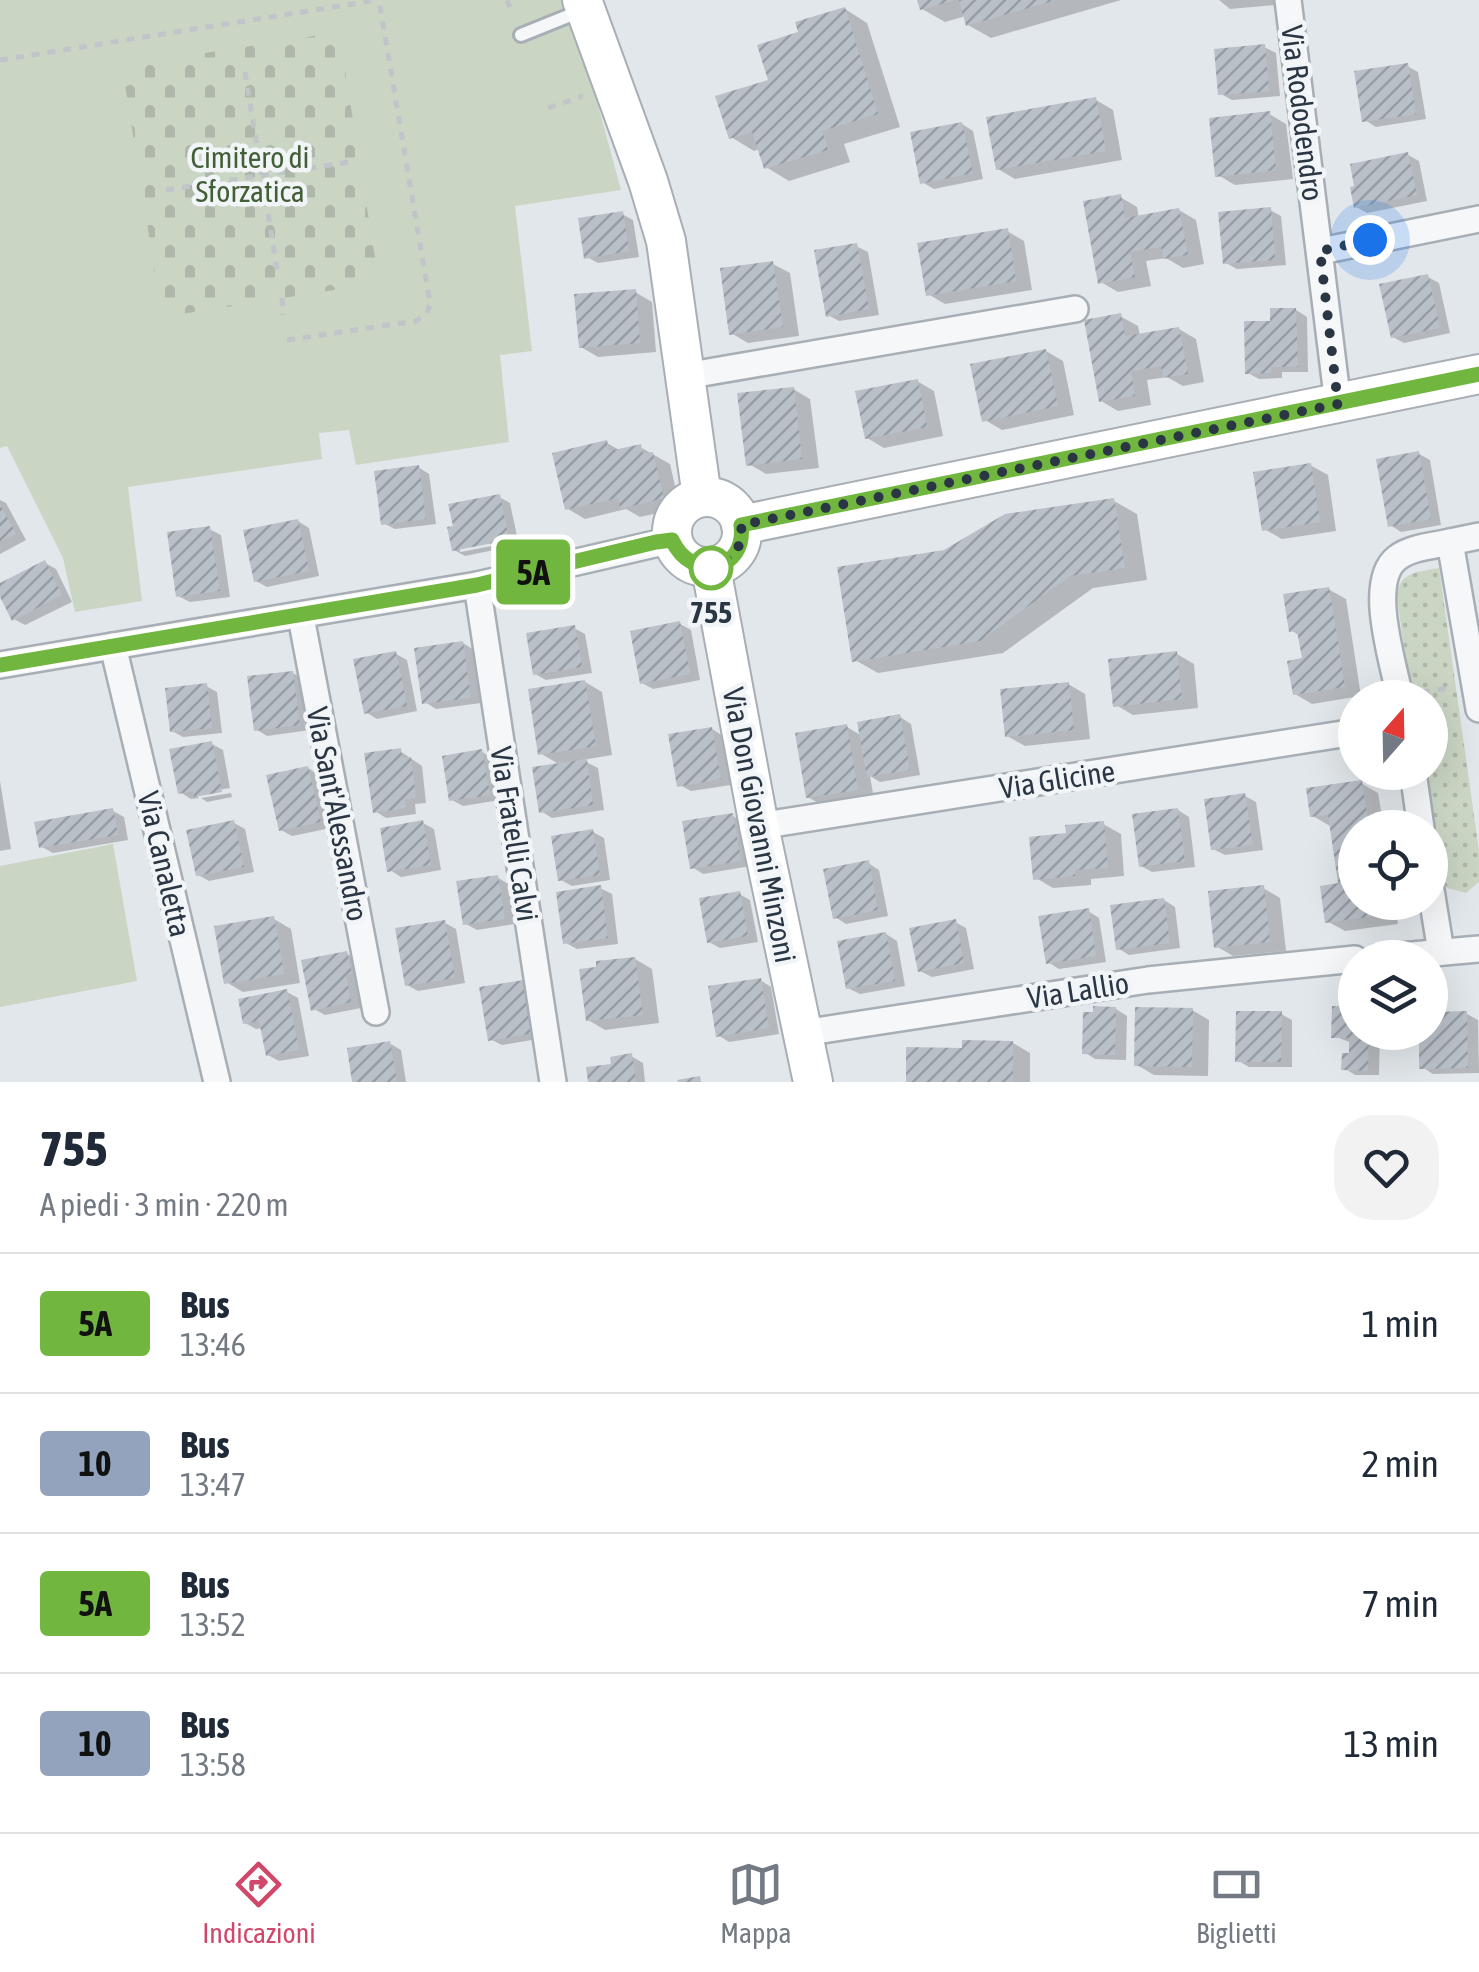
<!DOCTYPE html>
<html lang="it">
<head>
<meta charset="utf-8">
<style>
  :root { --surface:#fff; --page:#f2f2f3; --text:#1f2937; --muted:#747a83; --line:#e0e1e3; --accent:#d04769 }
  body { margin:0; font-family:"Asap Condensed",sans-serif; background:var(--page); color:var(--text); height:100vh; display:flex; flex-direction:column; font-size:38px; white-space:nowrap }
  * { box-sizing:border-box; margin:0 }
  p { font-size:32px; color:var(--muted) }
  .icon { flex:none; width:55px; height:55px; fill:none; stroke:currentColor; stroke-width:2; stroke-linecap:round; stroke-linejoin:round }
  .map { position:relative; height:1082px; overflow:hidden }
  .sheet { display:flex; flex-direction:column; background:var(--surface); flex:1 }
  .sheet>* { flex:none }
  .badge { padding:0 20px; border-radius:8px; font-size:35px; line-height:65px }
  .needle { width:65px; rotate:20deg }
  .fabs { position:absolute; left:1338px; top:680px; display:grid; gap:20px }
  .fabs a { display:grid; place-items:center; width:110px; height:110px; border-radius:50%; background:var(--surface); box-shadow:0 10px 40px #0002; font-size:50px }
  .you { position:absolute; width:50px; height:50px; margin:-25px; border:8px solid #fff; border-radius:50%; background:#1a73e8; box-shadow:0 0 0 15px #1a73e833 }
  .map>.badge { position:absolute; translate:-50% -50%; box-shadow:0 0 0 5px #fff }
  .round { display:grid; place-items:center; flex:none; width:105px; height:105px; border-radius:40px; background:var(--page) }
  .overview { display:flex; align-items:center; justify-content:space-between; height:170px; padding:0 40px }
  h1 { font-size:48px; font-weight:800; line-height:75px }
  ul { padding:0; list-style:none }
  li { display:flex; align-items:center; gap:30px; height:140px; padding:0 40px; border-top:2px solid var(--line) }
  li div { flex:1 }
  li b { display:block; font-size:38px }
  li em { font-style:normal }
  li .badge { min-width:110px; font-weight:700; text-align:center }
  .dock { display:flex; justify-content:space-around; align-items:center; height:140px; border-top:2px solid var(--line); background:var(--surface); font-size:28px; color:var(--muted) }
  .dock a { display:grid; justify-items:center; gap:5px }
  .dock .selected { color:var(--accent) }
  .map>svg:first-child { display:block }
  .green { fill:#cad5c4 }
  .cemetery { fill:url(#cemetery-stones) }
  .park { fill:url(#park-dots) }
  .shadow { fill:#0003 }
  .building { fill:url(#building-hatch) }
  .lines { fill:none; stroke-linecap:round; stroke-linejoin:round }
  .lane-casing { stroke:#a7aeb5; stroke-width:18 }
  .street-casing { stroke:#a7aeb5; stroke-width:30 }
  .secondary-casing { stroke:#a7aeb5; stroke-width:42 }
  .path { stroke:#c0c5ca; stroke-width:5; stroke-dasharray:8 8; stroke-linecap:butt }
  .lane { stroke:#f5f7f9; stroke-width:12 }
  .street { stroke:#f5f7f9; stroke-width:25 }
  .secondary { stroke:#fff; stroke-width:38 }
  .line-casing { stroke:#fff; stroke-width:22 }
  .line { stroke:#71b73f; stroke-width:15 }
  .walk { stroke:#2a3643; stroke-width:10; stroke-dasharray:0 18 }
  .stop-dot { fill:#fff; stroke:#71b73f; stroke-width:5 }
  .labels { text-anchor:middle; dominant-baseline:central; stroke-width:9; stroke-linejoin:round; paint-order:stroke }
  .street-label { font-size:30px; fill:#2a3643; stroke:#f2f5f8 }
  .park-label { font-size:30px; fill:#435f37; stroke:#f2f5f8 }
  .stop-label { font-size:30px; font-weight:bold; fill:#2a3643; stroke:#f2f5f8 }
</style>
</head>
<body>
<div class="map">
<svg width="1479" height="1082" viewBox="0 0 1479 1082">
  <defs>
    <pattern id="cemetery-stones" width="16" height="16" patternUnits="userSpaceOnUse" patternTransform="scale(2.5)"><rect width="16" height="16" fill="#cad5c4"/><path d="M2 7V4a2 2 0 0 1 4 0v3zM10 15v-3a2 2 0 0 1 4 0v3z" fill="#aeb7aa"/></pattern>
    <pattern id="park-dots" width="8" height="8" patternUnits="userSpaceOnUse" patternTransform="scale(2.5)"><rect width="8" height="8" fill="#cad5c4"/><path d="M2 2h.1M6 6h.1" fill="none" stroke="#aeb7aa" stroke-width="1.8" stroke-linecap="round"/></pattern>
    <pattern id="building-hatch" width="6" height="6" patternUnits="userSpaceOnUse" patternTransform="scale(2.5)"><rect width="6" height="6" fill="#bac0c8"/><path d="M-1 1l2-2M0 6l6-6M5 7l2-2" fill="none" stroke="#979da4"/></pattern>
  </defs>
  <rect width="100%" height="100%" fill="#e2e7eb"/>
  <g class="green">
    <polygon points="0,0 561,0 596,98 621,190 515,206 532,351 500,355 509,442 356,465 349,430 319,433 322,459 128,487 142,601 75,612 63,558 7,446 0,448"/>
    <polygon points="113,844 137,981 0,1007 0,866"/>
  </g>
  <polygon class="cemetery" points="339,32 379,283 162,317 122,66"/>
  <path class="park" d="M1439,568L1479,851V882L1466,893L1447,888L1437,873L1422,773L1430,772V698L1411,697L1397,597C1398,572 1418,572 1439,568Z"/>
  <g class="shadow">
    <polygon points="920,0 1121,0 991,38 968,25 966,16 945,22 922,9"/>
    <polygon points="1219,0 1275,0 1275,5 1230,9"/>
    <polygon points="845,9 867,23 900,127 844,144 850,162 789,181 766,167 760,149 754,151 731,137 801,34"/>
    <polygon points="1264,47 1276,53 1280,96 1232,100 1221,94"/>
    <polygon points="1407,66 1418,72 1426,119 1376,127 1365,120"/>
    <polygon points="1096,100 1113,110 1122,160 1015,179 998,169"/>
    <polygon points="1269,114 1286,124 1293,179 1235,185 1218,175"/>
    <polygon points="962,124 973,131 983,179 934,189 922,182"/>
    <polygon points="1408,155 1419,161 1427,201 1367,213 1356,207"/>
    <polygon points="1120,197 1137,207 1139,218 1179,210 1196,220 1204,264 1183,268 1166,258 1146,261 1151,286 1118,292 1101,282"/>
    <polygon points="1270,210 1281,216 1286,265 1237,269 1226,263"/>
    <polygon points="622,214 633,220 639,257 598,263 587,257"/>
    <polygon points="1007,231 1024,241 1032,290 945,304 928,294"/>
    <polygon points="856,246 868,252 879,315 839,321 828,315"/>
    <polygon points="773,264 790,273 799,336 748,343 731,333"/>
    <polygon points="1428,277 1439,283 1450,333 1404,343 1393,337"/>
    <polygon points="635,292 652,302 656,352 598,357 581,347"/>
    <polygon points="1296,310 1307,317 1308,372 1282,372 1282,378 1259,379 1248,373 1273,323"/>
    <polygon points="1120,316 1138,326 1140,336 1179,329 1196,339 1204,382 1183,386 1167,377 1147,380 1151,405 1118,411 1101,401"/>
    <polygon points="1046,351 1063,361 1074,415 1002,430 985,420"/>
    <polygon points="917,381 934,391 943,436 884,448 867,438"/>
    <polygon points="793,389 810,399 819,468 766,474 749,464"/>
    <polygon points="607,443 621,451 640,447 670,464 680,508 640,517 626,509 585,519 568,509"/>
    <polygon points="1419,454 1430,460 1441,525 1401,532 1390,525"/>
    <polygon points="1310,465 1328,475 1336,531 1282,539 1264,529"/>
    <polygon points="418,467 429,474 436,524 395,529 383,523"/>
    <polygon points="499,497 510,503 517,536 460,547 460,552 518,541 519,545 465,556 454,550"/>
    <polygon points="0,500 6,503 26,540 0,554"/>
    <polygon points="1114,501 1137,514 1147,580 1093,588 1003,653 878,673 855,660 945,553"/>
    <polygon points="298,521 309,528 319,576 267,587 256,581"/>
    <polygon points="209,529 221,535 230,597 190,602 178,596"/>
    <polygon points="45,563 56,569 72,602 25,625 14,619 0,585"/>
    <polygon points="1328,589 1346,599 1361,696 1312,704 1295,694 1304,660 1300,636 1291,630"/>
    <polygon points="680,624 691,630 700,680 653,689 642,683"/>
    <polygon points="574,628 585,634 592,673 546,680 535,674"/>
    <polygon points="463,643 474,650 481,703 436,709 425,702"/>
    <polygon points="396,654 407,660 417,711 377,719 366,712"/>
    <polygon points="1177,654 1194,664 1198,708 1133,715 1116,705"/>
    <polygon points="293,673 304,680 310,730 267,736 256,729"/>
    <polygon points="585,682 602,692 612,755 582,760 598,768 604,810 552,818 541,811 562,766 540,753"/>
    <polygon points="1068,684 1085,694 1090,739 1025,746 1007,736"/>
    <polygon points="206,686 217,692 222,733 183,737 172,731"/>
    <polygon points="900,717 911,724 920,775 880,782 870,776 874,799 825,807 808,797 847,727 862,736"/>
    <polygon points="712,729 723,736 731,785 691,791 680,785"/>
    <polygon points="212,744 223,750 230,788 196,794 199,798 191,799 180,792"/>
    <polygon points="400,751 422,766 426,803 415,804 416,814 386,818 375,811"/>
    <polygon points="482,752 493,758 500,800 463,806 452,800"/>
    <polygon points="308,768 319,775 331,828 292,836 281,830"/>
    <polygon points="0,781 11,849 0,851"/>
    <polygon points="1361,783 1378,793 1384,828 1355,828 1355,902 1395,902 1398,924 1345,931 1327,921 1341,886 1330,826 1313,816"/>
    <polygon points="231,793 232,797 207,802 201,798"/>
    <polygon points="1245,796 1256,802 1263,850 1225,855 1213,849"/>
    <polygon points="1178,810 1189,817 1195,867 1152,872 1141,866"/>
    <polygon points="113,811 124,817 128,840 53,853 42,847"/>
    <polygon points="733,816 744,823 751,866 703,874 692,867"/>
    <polygon points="234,823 245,829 254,872 209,881 198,875"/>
    <polygon points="423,823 434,829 441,870 401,877 390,870"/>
    <polygon points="1103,824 1121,834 1124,876 1091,879 1091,885 1053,888 1036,878 1068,835"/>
    <polygon points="593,832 604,838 610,880 572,886 561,880"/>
    <polygon points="868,863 879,870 888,916 846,924 835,917"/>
    <polygon points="497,877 508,884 515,924 477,930 466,924"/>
    <polygon points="600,888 612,894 618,944 577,949 566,943"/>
    <polygon points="1263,888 1280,898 1286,951 1233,956 1216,946"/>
    <polygon points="739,894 750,900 758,942 720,948 709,942"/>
    <polygon points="1164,900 1175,907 1180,948 1129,955 1118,948"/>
    <polygon points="1088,911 1099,918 1106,962 1059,969 1048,962"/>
    <polygon points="274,919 291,929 300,983 243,992 226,982"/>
    <polygon points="955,922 966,928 974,969 932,977 920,971"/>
    <polygon points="445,923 456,929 465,983 418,991 407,985"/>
    <polygon points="886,934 897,941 905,986 860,994 848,988"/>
    <polygon points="346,953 357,960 362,980 356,981 361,1008 325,1015 314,1009"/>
    <polygon points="635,959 652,969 659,1023 605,1030 588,1020"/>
    <polygon points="760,980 771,987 779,1034 729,1042 718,1035"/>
    <polygon points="524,983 535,989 544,1038 502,1045 490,1039"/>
    <polygon points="287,992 298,998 309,1056 279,1061 268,1055 263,1028 256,1029 245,1023"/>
    <polygon points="1116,1009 1127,1016 1126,1060 1095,1059 1084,1052"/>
    <polygon points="1355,1009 1355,1032 1380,1032 1379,1075 1355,1075 1344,1068 1351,1055 1352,1043 1334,1036"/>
    <polygon points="1192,1010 1209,1020 1208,1076 1154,1075 1137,1065"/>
    <polygon points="1281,1014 1292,1020 1292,1067 1249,1067 1237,1060"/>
    <polygon points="1430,1014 1467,1014 1478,1020 1479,1073 1433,1074 1422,1067 1430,1032"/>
    <polygon points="389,1043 401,1050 406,1082 355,1082"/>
    <polygon points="1013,1043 1030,1053 1030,1082 909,1082 964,1051"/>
    <polygon points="631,1056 643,1063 645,1082 591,1082"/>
  </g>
  <g class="building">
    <polygon points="917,0 952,0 953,1 920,10"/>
    <polygon points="959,0 1053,0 1053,1 966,26"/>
    <polygon points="845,7 878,114 822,131 828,150 764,169 752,132 729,139 715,96 768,80 757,45 798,32 795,22"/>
    <polygon points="1265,44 1269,91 1218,95 1214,49"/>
    <polygon points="1408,63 1416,114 1362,122 1354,71"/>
    <polygon points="1096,97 1106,151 996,170 986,117"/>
    <polygon points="1270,111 1276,170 1215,177 1209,118"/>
    <polygon points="962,122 973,173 920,184 910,132"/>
    <polygon points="1408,152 1417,195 1354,208 1350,187 1354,186 1350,164"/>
    <polygon points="1121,194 1125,218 1179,208 1188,255 1163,259 1161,247 1130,252 1135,277 1098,284 1083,201"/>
    <polygon points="1271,207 1275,260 1223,264 1218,212"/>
    <polygon points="623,211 629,251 584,259 578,218"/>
    <polygon points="1008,228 1016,281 926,296 917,243"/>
    <polygon points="857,243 869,309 826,317 814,250"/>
    <polygon points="773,261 783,327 729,335 720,268"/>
    <polygon points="1428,274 1440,328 1391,338 1379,284"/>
    <polygon points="636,289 640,343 579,348 574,294"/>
    <polygon points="1270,308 1296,308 1298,367 1271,367 1271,373 1245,374 1244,321 1270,321"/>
    <polygon points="1121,313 1125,336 1179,327 1188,374 1163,378 1161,366 1131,371 1135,396 1099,402 1084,320"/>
    <polygon points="1046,349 1058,406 982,422 970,364"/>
    <polygon points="918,379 927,427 865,439 855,391"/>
    <polygon points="794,387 802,459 746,466 737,393"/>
    <polygon points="607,440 609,451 641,444 643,454 653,452 664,498 620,509 618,498 565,510 552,453"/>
    <polygon points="1419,451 1431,519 1388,527 1376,459"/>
    <polygon points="1311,463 1320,522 1262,531 1253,472"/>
    <polygon points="419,465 426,519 381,525 374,471"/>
    <polygon points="500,494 509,540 452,551 447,527 453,526 448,504"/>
    <polygon points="1114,498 1125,568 1070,576 980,641 852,662 837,567 944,550 1005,514"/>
    <polygon points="0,504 16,534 0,542"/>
    <polygon points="298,519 309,571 254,582 243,530"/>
    <polygon points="210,526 220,591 176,597 167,532"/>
    <polygon points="45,560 62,595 12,621 0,597 0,583"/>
    <polygon points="1329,587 1345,687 1293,695 1287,661 1302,658 1297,631 1289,632 1283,594"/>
    <polygon points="680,621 690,674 640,684 630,631"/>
    <polygon points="575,625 582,667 533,675 526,633"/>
    <polygon points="463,641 471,698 422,704 414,648"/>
    <polygon points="396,651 407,706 364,714 353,659"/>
    <polygon points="1177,651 1182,699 1113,707 1108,659"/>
    <polygon points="293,671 300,725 254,731 247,676"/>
    <polygon points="585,680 596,746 538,755 528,689"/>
    <polygon points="1069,682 1074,730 1005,737 1000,689"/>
    <polygon points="207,683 212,728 170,732 165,688"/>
    <polygon points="900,714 910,770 867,777 857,722"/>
    <polygon points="847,724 858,790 806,798 795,733"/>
    <polygon points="712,727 721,779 677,787 668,734"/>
    <polygon points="212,741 222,792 194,797 192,791 178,794 169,749"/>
    <polygon points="401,748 402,758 411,757 416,798 405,799 406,808 373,813 364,753"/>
    <polygon points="482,749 490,795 449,801 442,756"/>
    <polygon points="587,759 593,805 539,813 532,767"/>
    <polygon points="308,766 321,822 279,831 266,775"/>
    <polygon points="1362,780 1369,828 1355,828 1355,902 1380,902 1382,915 1325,923 1320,886 1338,883 1328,815 1310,817 1306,788"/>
    <polygon points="1245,793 1253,845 1211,850 1204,799"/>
    <polygon points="113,808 118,835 39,848 34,822"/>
    <polygon points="1178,808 1185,861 1139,867 1132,814"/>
    <polygon points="733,813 741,861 690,869 682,821"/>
    <polygon points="234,820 244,867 196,876 186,830"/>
    <polygon points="423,820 431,865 387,872 380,828"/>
    <polygon points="1104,821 1108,868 1075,870 1075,876 1033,880 1029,837 1066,833 1065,825"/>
    <polygon points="593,829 600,875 558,881 551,836"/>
    <polygon points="869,860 878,910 833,919 823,869"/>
    <polygon points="498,875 505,919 463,925 456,881"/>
    <polygon points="601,885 608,938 563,944 556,892"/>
    <polygon points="1264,885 1270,942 1214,948 1208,891"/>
    <polygon points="740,891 748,936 707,943 699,898"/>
    <polygon points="1164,898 1170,943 1116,950 1110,905"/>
    <polygon points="1089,908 1096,956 1046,964 1038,916"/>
    <polygon points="274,916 284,974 224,984 214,926"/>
    <polygon points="956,919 964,963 918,972 909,928"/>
    <polygon points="445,920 455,978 405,986 395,928"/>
    <polygon points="886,932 895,981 846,989 837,941"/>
    <polygon points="347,951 352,974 346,975 351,1002 311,1011 301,960"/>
    <polygon points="635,957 643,1015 586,1021 579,969 596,967 596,961"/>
    <polygon points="761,978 769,1028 716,1037 708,986"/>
    <polygon points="524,980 534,1033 488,1041 479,987"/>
    <polygon points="287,989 299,1050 266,1056 259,1021 243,1024 238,999"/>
    <polygon points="1093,1006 1116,1007 1115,1055 1082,1054 1083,1012 1093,1012"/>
    <polygon points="1332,1006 1355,1006 1355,1032 1369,1032 1368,1071 1341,1070 1342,1053 1349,1053 1349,1038 1331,1038"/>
    <polygon points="1135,1007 1193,1008 1192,1067 1134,1066"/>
    <polygon points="1236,1011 1282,1011 1281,1062 1235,1062"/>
    <polygon points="1467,1011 1468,1068 1419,1069 1419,1032 1430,1032 1430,1012"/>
    <polygon points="962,1040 1013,1041 1013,1082 906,1082 906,1047 962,1048"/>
    <polygon points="390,1041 397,1082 352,1082 347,1048"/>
    <polygon points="632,1053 636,1082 588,1082 586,1067 611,1064 610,1057"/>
    <polygon points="700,1076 701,1082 678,1082 677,1080"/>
  </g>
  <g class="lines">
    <g class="lane-casing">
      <polyline id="lane" points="521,35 583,10"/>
    </g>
    <g class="street-casing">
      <g id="street">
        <polyline points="1288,0 1338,404"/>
        <polyline points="1321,251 1479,219"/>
        <polyline points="685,376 1075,309"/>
        <polyline points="1450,542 1479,536"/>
        <polyline points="477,585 553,1082"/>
        <polyline points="301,617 376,1012"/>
        <polyline points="113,646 217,1082"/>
        <polyline points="0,665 477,585 672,540"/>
        <path d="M1400,698C1394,664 1366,582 1397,558C1411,547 1433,546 1450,542L1479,709"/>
        <polyline points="1413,772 1421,828"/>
        <polyline points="759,826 1355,732"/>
        <polyline points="1430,884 1441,952"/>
        <polyline points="1378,958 1479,949"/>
        <polyline points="803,1033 1148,980 1355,959"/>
      </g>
    </g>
    <g class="secondary-casing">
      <g id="secondary">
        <polyline points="582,0 648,181 666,241 702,497"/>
        <circle cx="707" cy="532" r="35"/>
        <polyline points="741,525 1479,374"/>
        <polyline points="711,568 759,826 813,1082"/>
      </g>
    </g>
    <g class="path">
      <polyline points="507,0 510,7"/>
      <polyline points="0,60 377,0"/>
      <polyline points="245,72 278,275"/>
      <polyline points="548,108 583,96"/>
      <polyline points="166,190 350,162"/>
      <polyline points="282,298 283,315"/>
      <polyline points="287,340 416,321 427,313 430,304 379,0"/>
      <polyline points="1422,692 1451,688"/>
    </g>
    <use href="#lane" class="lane"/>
    <use href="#street" class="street"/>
    <use href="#secondary" class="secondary"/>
  </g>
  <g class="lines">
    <g class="line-casing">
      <path id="line" d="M0,665L477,585L656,542L672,540C692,583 747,572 741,525L1479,374"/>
    </g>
    <use href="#line" class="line"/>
    <path class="walk" d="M711,568C732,560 744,548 741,525L1338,404L1320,251L1370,240"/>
  </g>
  <circle class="stop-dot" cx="711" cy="568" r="20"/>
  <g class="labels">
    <g class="street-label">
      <text transform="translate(1303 113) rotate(83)">Via Rododendro</text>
      <text transform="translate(1057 779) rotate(-9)">Via Glicine</text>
      <text transform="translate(338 814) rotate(79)">Via Sant'Alessandro</text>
      <text transform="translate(760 825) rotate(79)">Via Don Giovanni Minzoni</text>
      <text transform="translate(515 834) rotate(81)">Via Fratelli Calvi</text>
      <text transform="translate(165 864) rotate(77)">Via Canaletta</text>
      <text transform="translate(1078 990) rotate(-9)">Via Lallio</text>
    </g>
    <g class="park-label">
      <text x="250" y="157">Cimitero di<tspan x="250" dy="34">Sforzatica</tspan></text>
    </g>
    <g class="stop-label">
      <text x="711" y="612">755</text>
    </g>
  </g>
</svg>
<div class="fabs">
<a><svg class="needle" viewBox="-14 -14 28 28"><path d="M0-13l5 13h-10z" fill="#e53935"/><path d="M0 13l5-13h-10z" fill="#747a83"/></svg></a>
<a><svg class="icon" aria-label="locate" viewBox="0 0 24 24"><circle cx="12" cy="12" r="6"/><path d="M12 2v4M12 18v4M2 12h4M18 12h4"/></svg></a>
<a><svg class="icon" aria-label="layers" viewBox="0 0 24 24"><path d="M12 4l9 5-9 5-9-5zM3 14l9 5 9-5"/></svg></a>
</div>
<div class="you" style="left:1370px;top:240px"></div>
<b class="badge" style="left:533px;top:572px;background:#71b73f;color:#111">5A</b>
</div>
<section class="sheet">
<div class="overview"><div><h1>755</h1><p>A piedi · 3 min · 220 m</p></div><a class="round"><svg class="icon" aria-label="heart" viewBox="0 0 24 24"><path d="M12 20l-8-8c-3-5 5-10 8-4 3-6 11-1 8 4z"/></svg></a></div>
<ul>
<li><span class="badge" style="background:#71b73f;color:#111">5A</span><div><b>Bus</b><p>13:46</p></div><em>1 min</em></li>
<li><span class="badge" style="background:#93a3bd;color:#111">10</span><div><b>Bus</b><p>13:47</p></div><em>2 min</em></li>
<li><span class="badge" style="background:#71b73f;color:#111">5A</span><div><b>Bus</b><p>13:52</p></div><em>7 min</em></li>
<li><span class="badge" style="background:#93a3bd;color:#111">10</span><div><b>Bus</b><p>13:58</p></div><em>13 min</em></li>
</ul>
</section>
<nav class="dock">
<a class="selected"><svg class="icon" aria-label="directions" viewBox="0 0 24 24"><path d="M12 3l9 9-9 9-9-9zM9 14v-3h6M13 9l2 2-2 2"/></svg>Indicazioni</a>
<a><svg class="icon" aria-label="map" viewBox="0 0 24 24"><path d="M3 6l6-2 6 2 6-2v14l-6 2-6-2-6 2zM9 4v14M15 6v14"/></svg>Mappa</a>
<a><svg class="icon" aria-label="tickets" viewBox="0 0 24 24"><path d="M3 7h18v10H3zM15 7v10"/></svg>Biglietti</a>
</nav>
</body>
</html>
